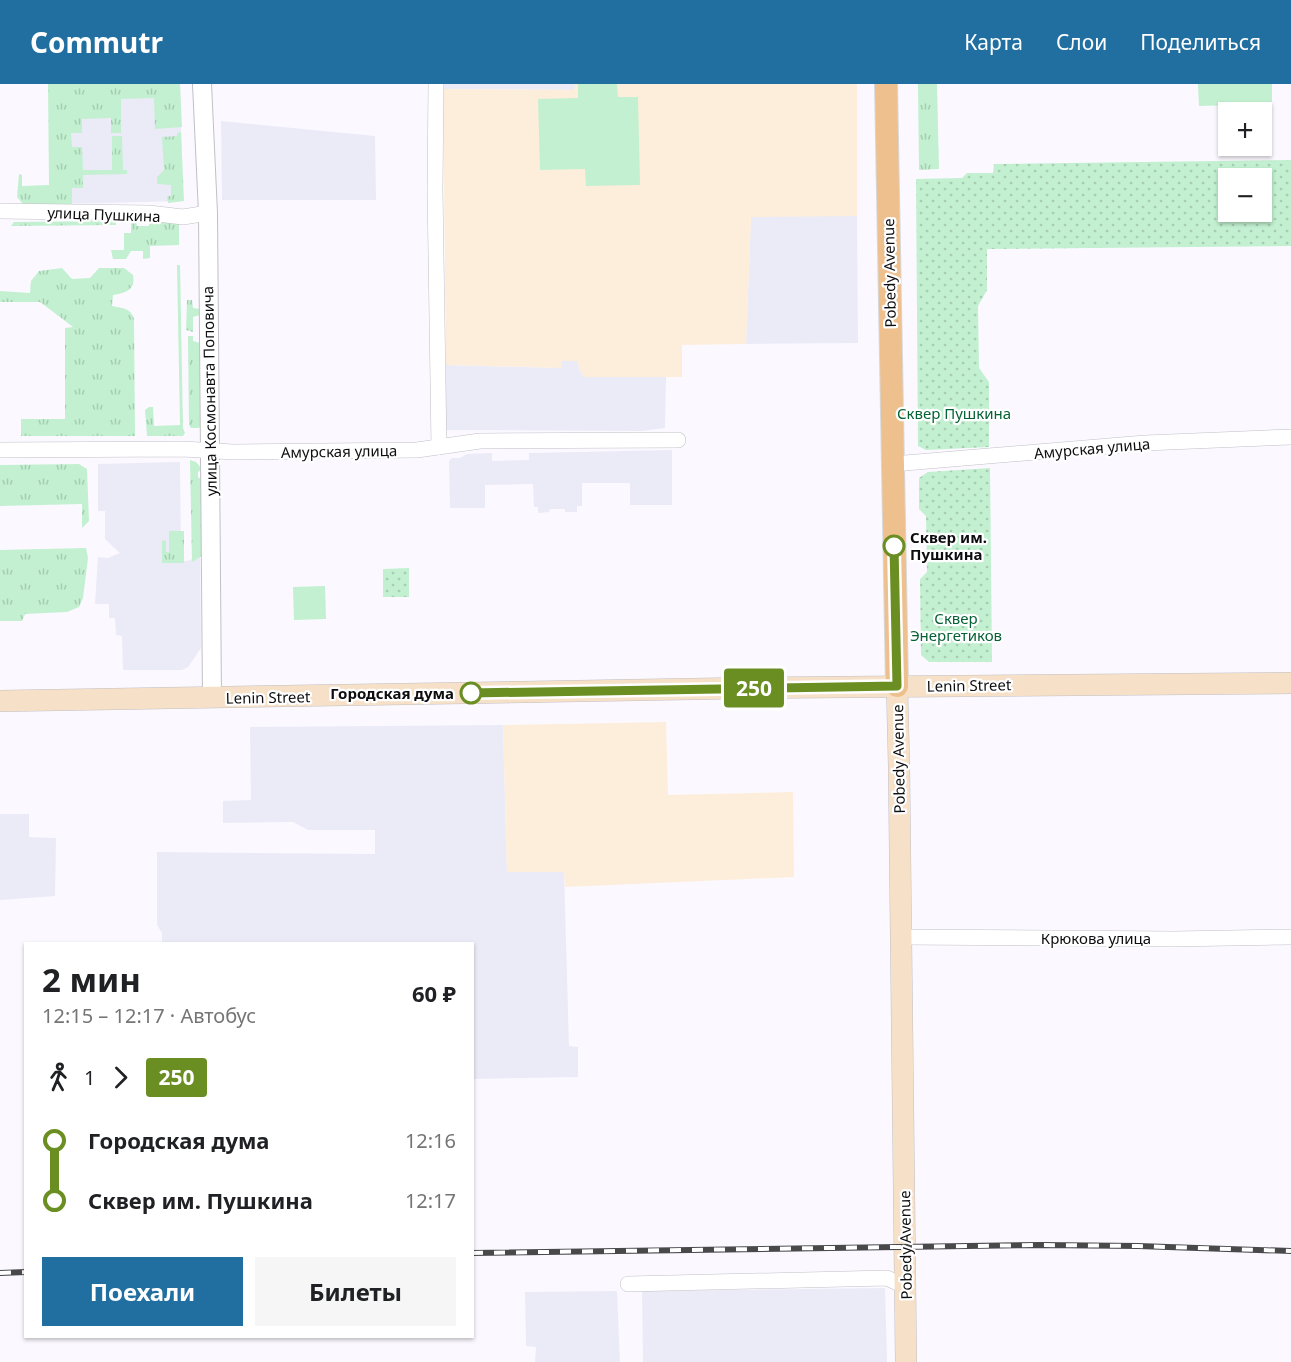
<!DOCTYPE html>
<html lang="ru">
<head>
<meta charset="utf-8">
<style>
  :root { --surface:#fff; --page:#f6f6f6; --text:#202124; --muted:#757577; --accent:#216fa1 }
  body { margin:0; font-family:"Noto Sans",sans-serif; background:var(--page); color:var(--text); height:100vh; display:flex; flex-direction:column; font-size:22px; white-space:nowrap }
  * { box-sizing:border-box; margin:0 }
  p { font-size:20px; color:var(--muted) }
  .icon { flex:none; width:33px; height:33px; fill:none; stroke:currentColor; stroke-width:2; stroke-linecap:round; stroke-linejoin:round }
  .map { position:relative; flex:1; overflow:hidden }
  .details { position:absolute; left:24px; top:858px; width:450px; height:396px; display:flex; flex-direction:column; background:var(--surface); border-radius:0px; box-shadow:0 2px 4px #0004 }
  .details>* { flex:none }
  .badge { padding:0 12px; border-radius:4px; font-size:21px; line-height:39px }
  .tools { position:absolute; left:1218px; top:18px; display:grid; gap:12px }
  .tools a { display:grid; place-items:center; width:54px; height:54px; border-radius:0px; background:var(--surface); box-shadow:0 2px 4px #0004; font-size:30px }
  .map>.badge { position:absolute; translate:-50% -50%; box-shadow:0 0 0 3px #fff }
  .legs { display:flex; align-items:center; gap:9px; height:66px; padding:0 18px; font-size:20px }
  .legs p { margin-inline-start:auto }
  .head { display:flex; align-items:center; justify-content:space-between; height:102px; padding:0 18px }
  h1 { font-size:33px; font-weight:700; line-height:45px }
  .cta { display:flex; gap:12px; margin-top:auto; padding:12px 18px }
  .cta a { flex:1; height:69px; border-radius:0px; background:var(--accent); color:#fff; font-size:24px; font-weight:700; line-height:69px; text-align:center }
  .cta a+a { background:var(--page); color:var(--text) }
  ul { padding:0 18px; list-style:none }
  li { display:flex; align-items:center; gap:21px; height:60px; font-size:22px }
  li i { display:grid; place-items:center; width:9px; height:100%; margin:0 8px; background:currentColor }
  li i::after { content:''; width:15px; height:15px; margin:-8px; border:4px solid; border-radius:50%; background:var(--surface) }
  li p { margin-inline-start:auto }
  li:first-child i { background:linear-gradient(#0000 50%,currentColor 0) }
  li:last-child i { background:linear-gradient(currentColor 50%,#0000 0) }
  header { display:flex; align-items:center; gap:36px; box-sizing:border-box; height:84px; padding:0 30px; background:var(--accent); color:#fff }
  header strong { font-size:28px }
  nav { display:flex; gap:33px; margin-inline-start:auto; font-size:21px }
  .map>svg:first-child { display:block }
  .commercial { fill:#ebeaf7 }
  .education { fill:#fdeedb }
  .grass { fill:url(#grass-tufts) }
  .park { fill:url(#park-dots); fill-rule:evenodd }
  .pitch { fill:#c2f0d0 }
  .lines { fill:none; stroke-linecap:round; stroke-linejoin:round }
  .minor-casing { stroke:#c1c0c6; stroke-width:16 }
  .tertiary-casing { stroke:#c1c0c6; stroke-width:20 }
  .secondary-casing { stroke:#c1c0c6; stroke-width:22 }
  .primary-casing { stroke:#d8d8d9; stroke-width:24 }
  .minor { stroke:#fff; stroke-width:15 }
  .tertiary { stroke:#fff; stroke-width:18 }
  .secondary { stroke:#f6e0c7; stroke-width:21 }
  .primary { stroke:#eec08e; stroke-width:22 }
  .rail-casing { stroke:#49494c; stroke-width:6 }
  .rail { stroke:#fff; stroke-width:4; stroke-dasharray:11; stroke-linecap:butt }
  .line-1-casing { stroke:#fff; stroke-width:14 }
  .line-1 { stroke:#6b8e23; stroke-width:9 }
  .stop-1-dot { fill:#fff; stroke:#6b8e23; stroke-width:3 }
  .labels { text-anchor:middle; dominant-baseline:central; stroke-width:4.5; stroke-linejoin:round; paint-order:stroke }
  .street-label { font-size:15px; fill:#0d0d0f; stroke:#fff }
  .park-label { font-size:15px; fill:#076236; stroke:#fff }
  .stop-label { font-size:15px; font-weight:bold; fill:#0d0d0f; stroke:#fff; text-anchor:start }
</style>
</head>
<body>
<header>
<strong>Commutr</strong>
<nav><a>Карта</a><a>Слои</a><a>Поделиться</a></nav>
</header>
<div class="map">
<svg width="1291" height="1278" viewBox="0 0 1291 1278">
  <defs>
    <pattern id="grass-tufts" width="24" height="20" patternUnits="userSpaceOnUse" patternTransform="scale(1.5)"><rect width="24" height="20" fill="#c2f0d0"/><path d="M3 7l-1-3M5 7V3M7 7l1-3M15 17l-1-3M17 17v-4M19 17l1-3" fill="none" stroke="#a6cdb1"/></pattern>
    <pattern id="park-dots" width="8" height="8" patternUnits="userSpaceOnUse" patternTransform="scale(1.5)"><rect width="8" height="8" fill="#c2f0d0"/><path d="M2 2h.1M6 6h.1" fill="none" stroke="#a6cdb1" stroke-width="1.8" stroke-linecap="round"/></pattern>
  </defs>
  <rect width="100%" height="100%" fill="#fbf9ff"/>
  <g class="commercial">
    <polygon points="60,0 180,0 183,117 63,120"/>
    <polygon points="443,0 575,0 575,6 443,5"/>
    <polygon points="221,37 375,52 376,116 222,116"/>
    <polygon points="751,132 857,132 858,259 746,260"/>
    <polygon points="562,277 578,277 579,285 584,293 666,293 665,344 641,347 446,346 446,281 561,284"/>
    <polygon points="672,366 672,421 630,421 630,399 582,399 582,422 577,422 577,428 565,428 565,425 550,425 549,428 538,429 538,423 534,423 533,400 485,401 485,424 450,424 449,377 452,374 460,374 467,370 492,369 492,377 529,376 529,369"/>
    <polygon points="180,378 181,477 187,477 200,472 201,564 188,583 182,586 123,586 122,552 116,551 115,534 109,534 109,520 95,520 98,473 108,474 120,469 105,455 105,427 98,427 98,380"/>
    <polygon points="503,641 507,788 564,788 569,962 578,963 578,993 473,995 472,860 162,859 162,849 157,841 157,768 375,770 375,746 308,746 293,738 223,739 223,717 251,716 250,643"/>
    <polygon points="0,730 29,730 29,753 56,754 55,812 0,816"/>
    <polygon points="885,1204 887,1278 643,1278 642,1207"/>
    <polygon points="617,1207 620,1278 535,1278 536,1263 526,1262 525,1208"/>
  </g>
  <g class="education">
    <polygon points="575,0 857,0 857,132 751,133 746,260 682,261 682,293 584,293 579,285 578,277 562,277 562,284 446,281 443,5 574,6"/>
    <polygon points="666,638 668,711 793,708 794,793 565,803 564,788 507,788 503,641"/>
  </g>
  <g class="grass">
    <polygon points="48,0 180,0 182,43 155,45 154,14 121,15 121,49 111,49 111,34 82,35 82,49 71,49 72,63 82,63 83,86 112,86 112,52 122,52 123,86 127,86 127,90 83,91 83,104 72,104 72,120 23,120 17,113 19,90 22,91 22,102 49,101"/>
    <polygon points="918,0 937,0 939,85 919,86"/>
    <polygon points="181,48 184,117 168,119 167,112 171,112 171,101 157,100 157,93 164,86 162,53 177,52 177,49"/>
    <polygon points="116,137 116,141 11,142 14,138"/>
    <polygon points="131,137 136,137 137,142 149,142 149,137 179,139 179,161 150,162 150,174 143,175 143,167 131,167 126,175 113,175 111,166 124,166 124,149 131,149"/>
    <polygon points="177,181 180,181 183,344 185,349 183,352 147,352 145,326 149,323 153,323 154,342 180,341"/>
    <path d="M62,184L72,195L90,194L99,184H124L133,191C136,206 125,209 113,211L112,222C122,224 131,224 134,235L135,352H21V335H65V244L73,243L40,218H0V207L30,209L31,197L39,187Z"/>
    <polygon points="187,216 192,216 193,224 200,225 200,231 193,233 193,248 186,246"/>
    <polygon points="188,252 193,252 193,257 200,259 201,341 199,344 191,344 189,341"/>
    <polygon points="190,376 196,378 202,385 198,388 198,393 202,396 203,471 192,478"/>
    <polygon points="79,380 87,385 89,437 82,444 82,420 0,422 0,381"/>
    <polygon points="169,447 184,447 184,479 162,479 162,457 166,456 166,468 169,468"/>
    <polygon points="86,464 88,474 83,514 79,523 67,528 25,530 22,537 0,537 0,466"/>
  </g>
  <g class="park">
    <path d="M1291,76V162L987,165V206L978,222L979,284L989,298V363L926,366L918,362L916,95L962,94L967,89H993L994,80ZM1262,94V128H1228V94Z"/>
    <polygon points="990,384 992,578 929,578 921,571 920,495 927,488 926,432 919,425 919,394 928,388"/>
    <polygon points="409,484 409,513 383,513 383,485"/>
  </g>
  <g class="pitch">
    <polygon points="578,0 617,0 618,13 638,13 640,101 586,102 585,85 540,86 538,15 578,14"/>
    <polygon points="1198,0 1272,0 1272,20 1199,22"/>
    <polygon points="325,502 326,535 294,536 293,503"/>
  </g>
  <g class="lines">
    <g class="minor-casing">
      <g id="minor">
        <polyline points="436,0 435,106 439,363"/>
        <polyline points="0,127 149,129 183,133 208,129"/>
        <polyline points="0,366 183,365 233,368 417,366 480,357 678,356"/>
        <polyline points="893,380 1145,359 1291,353"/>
        <polyline points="901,853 1174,855 1291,853"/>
        <polyline points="628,1200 887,1194 906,1203"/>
      </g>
    </g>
    <g class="tertiary-casing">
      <polyline id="tertiary" points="202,0 208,129 212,614"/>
    </g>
    <g class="secondary-casing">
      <g id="secondary">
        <polyline points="897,602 899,682 906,1278"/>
        <polyline points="0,617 748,604 1291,599"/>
      </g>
    </g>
    <g class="primary-casing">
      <polyline id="primary" points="886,0 897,602"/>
    </g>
    <use href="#minor" class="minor"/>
    <use href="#tertiary" class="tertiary"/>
    <use href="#secondary" class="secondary"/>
    <use href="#primary" class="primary"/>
    <g class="rail-casing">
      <g id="rail">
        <polyline points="472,1169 1041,1161 1138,1162 1291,1167"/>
        <polyline points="0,1189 26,1188"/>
      </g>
    </g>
    <use href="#rail" class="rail"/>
  </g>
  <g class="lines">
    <g class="line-1-casing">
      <polyline id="line-1" points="471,609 897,602 894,462"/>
    </g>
    <use href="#line-1" class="line-1"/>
  </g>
  <g class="stop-1-dot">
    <circle cx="894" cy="462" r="10"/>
    <circle cx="471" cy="609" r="10"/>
  </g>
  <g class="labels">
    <g class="street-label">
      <text transform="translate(104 130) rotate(2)">улица Пушкина</text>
      <text transform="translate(889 189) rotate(-91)">Pobedy Avenue</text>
      <text transform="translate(209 307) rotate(-91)">улица Космонавта Поповича</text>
      <text transform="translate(1092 364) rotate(-5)">Амурская улица</text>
      <text transform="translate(339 367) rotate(-1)">Амурская улица</text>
      <text transform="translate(969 601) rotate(-1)">Lenin Street</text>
      <text transform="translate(268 613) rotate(-1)">Lenin Street</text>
      <text transform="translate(898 675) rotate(-91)">Pobedy Avenue</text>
      <text x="1096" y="854">Крюкова улица</text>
      <text transform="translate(905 1161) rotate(-91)">Pobedy Avenue</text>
    </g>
    <g class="park-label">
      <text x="954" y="329">Сквер Пушкина</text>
      <text x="956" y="534">Сквер<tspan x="956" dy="17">Энергетиков</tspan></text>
    </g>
    <g class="stop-label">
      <text x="910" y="453">Сквер им.<tspan x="910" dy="17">Пушкина</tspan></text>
      <text x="454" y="609" text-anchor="end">Городская дума</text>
    </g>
  </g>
</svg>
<div class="tools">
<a>+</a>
<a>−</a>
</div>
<b class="badge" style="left:754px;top:604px;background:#6b8e23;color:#fff">250</b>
<section class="details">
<div class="head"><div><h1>2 мин</h1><p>12:15 – 12:17 · Автобус</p></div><b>60 ₽</b></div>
<div class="legs"><svg class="icon" aria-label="walk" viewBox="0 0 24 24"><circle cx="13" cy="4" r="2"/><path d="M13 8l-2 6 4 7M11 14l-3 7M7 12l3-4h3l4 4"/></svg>1<svg class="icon" aria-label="forward" viewBox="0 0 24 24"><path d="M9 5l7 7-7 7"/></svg><b class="badge" style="background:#6b8e23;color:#fff">250</b></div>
<ul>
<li><i style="color:#6b8e23"></i><b>Городская дума</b><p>12:16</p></li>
<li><i style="color:#6b8e23"></i><b>Сквер им. Пушкина</b><p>12:17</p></li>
</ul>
<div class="cta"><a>Поехали</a><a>Билеты</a></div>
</section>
</div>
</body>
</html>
